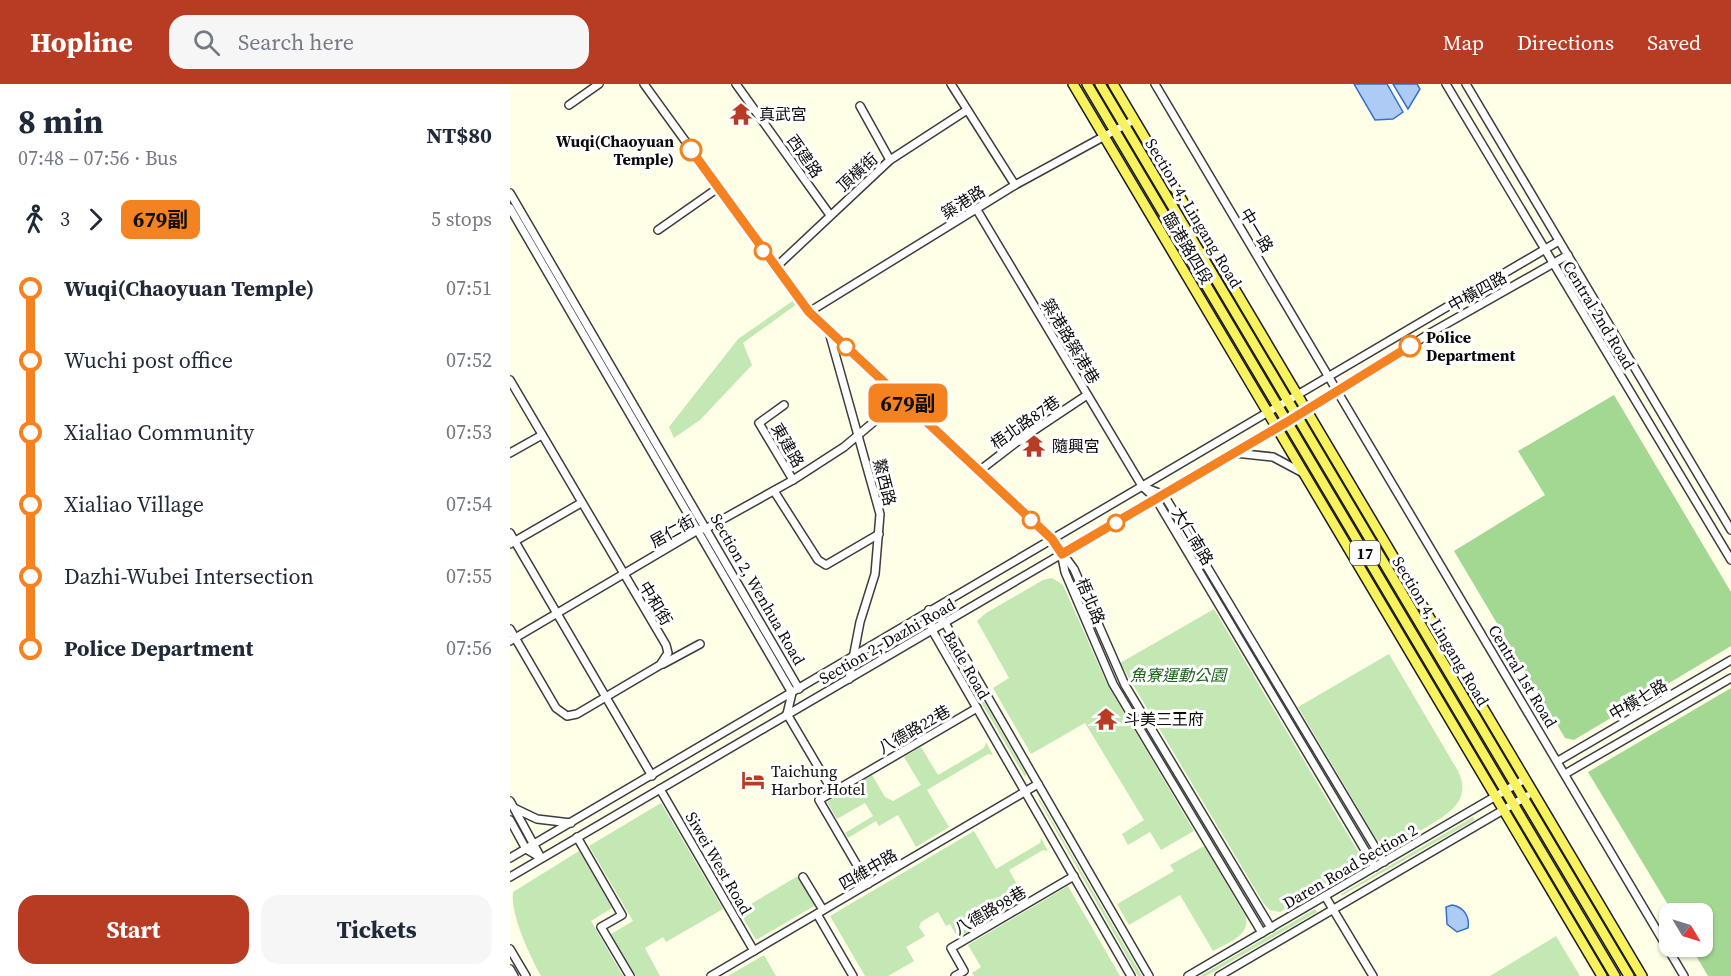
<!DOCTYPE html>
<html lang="en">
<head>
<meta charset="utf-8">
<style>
  :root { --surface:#fff; --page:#f6f6f7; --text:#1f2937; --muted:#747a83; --accent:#b83c24 }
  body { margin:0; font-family:"Source Serif 4","Noto Sans TC",serif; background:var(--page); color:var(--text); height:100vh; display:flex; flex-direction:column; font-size:22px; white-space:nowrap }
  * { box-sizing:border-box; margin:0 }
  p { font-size:20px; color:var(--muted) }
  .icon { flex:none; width:33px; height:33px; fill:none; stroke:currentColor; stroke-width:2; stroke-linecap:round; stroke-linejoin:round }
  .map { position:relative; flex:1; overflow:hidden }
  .details { display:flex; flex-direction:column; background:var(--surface); width:510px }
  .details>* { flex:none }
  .badge { padding:0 12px; border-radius:9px; font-size:21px; line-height:39px }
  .needle { width:39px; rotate:128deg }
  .fabs { position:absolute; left:1149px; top:819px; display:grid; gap:12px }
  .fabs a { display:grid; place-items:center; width:54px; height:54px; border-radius:12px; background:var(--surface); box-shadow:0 2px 4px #0004; font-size:30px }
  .map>.badge { position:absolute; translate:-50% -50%; box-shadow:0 0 0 3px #fff }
  .legs { display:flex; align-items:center; gap:9px; height:66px; padding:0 18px; font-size:20px }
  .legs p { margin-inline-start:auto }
  .head { display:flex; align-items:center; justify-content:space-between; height:102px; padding:0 18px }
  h1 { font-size:33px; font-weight:700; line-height:45px }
  .button { display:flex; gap:12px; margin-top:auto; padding:12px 18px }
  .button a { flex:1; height:69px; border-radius:18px; background:var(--accent); color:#fff; font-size:24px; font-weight:700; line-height:69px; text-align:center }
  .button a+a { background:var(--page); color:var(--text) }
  ul { padding:0 18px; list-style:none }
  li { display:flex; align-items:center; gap:21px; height:72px; font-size:22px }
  li i { display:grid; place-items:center; width:9px; height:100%; margin:0 8px; background:currentColor }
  li i::after { content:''; width:15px; height:15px; margin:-8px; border:4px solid; border-radius:50%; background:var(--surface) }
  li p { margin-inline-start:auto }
  li:first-child i { background:linear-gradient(#0000 50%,currentColor 0) }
  li:last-child i { background:linear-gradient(currentColor 50%,#0000 0) }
  header { display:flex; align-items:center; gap:36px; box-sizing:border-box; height:84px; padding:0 30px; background:var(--accent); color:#fff }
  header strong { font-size:28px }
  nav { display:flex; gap:33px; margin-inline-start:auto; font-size:21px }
  .search { width:420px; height:54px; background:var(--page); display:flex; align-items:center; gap:15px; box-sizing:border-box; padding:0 21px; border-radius:18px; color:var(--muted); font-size:22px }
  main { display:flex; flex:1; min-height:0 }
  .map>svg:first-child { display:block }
  .green { fill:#c3e8b3 }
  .forest { fill:#a3d892 }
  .water { fill:#adcbf5; stroke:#3570cc; stroke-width:1.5 }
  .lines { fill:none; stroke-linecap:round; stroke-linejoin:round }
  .minor-casing { stroke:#3d3d3d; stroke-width:10 }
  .major-casing { stroke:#1b1b1b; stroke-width:12 }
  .minor { stroke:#fff; stroke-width:7 }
  .major { stroke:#f8f25e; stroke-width:9 }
  .line-1-casing { stroke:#fff; stroke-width:14 }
  .line-1 { stroke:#f58220; stroke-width:9 }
  .stop-1-dot { fill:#fff; stroke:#f58220; stroke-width:3 }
  .labels { text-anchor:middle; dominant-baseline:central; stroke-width:6; stroke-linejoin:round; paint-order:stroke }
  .shield { fill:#fff; stroke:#545454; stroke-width:1.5 }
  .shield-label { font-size:15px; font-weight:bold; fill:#0a0a0a }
  .poi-label { font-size:16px; fill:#0a0a0a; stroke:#fff; text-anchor:start }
  .stop-label { font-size:16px; font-weight:bold; fill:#0a0a0a; stroke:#fff; text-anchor:end }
  .street-label { font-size:16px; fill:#0a0a0a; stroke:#fff }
  .park-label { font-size:16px; font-style:italic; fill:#1c601c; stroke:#fff }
</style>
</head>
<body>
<header>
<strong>Hopline</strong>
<div class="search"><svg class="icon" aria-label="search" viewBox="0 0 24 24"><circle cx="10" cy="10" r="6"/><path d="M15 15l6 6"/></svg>Search here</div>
<nav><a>Map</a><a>Directions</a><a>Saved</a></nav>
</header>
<main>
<section class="details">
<div class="head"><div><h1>8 min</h1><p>07:48 – 07:56 · Bus</p></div><b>NT$80</b></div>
<div class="legs"><svg class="icon" aria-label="walk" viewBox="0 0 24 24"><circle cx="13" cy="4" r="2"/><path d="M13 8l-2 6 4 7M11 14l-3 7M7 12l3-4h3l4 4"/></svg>3<svg class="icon" aria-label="forward" viewBox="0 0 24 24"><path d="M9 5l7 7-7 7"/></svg><b class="badge" style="background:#f58220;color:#111">679副</b><p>5 stops</p></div>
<ul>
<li><i style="color:#f58220"></i><b>Wuqi(Chaoyuan Temple)</b><p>07:51</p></li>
<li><i style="color:#f58220"></i><span>Wuchi post office</span><p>07:52</p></li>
<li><i style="color:#f58220"></i><span>Xialiao Community</span><p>07:53</p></li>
<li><i style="color:#f58220"></i><span>Xialiao Village</span><p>07:54</p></li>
<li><i style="color:#f58220"></i><span>Dazhi-Wubei Intersection</span><p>07:55</p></li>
<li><i style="color:#f58220"></i><b>Police Department</b><p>07:56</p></li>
</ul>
<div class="button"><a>Start</a><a>Tickets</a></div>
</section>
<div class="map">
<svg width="1221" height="892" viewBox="0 0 1221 892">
  <rect width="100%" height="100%" fill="#ffffe7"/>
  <g class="green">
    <polygon points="284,216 287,220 233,259 242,281 190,336 164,354 159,343 228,255"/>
    <polygon points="662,431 862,765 861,766 660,432"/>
    <polygon points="542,494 553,501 597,600 684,747 651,766 640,748 618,761 612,750 634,736 575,639 521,670 483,604 499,594 467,537 476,529 533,496"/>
    <polygon points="704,525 850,771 849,779 844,785 770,828 760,826 754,820 610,579"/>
    <path d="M879,570L948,687C964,719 933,733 910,747C900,752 891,760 880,762L867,756L788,623Z"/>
    <polygon points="447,571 516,690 515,693 444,572"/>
    <polygon points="640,653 642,653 748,832 747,832"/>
    <polygon points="476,658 483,671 478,670 417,706 439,743 406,763 388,731 369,742 366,737 338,754 335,749 363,732 355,719 327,735 317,718 362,691 375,713 383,717 411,701 394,673 411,663 428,691 474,664"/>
    <polygon points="528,715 530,716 632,892 628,892"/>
    <polygon points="151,719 213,825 156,858 153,853 135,864 150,892 126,892 101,850 123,837 79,762"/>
    <polygon points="963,733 965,736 831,812 831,810"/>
    <polygon points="464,747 486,785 530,759 531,754 538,767 533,766 499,786 515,814 448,854 440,840 436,842 428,828 411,838 409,843 415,852 396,863 404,877 378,892 355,892 320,832"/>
    <path d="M694,762L736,833C740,852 717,859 703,867L670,811L619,841L607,820L664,787L660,781Z"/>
    <path d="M69,767L102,824L81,837L113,892H31C20,872 0,830 3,808Z"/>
    <polygon points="288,792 306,821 246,856 229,827"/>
    <polygon points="558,802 610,892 464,892 462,889 471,883 458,861"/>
    <polygon points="805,825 807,828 696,892 690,892"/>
    <polygon points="1046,852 1070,892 980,892"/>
    <polygon points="254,871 266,892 218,892"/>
  </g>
  <g class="forest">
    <polygon points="1104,311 1221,508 1221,562 1064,656 1055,654 944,467 1035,411 1008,367"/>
    <polygon points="1221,604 1221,892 1198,892 1181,863 1192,862 1192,830 1163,829 1078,688"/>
  </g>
  <g class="water">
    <polygon points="844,0 877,0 893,28 883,35 865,36"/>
    <polygon points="883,0 907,0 910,5 898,25"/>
    <path d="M942,821C954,823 960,833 958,844L947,848L937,840L936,823Z"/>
  </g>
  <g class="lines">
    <g class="minor-casing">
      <g id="minor">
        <polyline points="134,0 299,228 542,455 564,485 615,601 761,844"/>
        <polyline points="226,0 320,131"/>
        <polyline points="441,0 505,101"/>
        <polyline points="645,0 1174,892"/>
        <polyline points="936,0 1221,476"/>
        <polyline points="956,0 1221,446"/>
        <polyline points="59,21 89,0"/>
        <polyline points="350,22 380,76"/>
        <polyline points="0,109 289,605"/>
        <polyline points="0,124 282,609 277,630"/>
        <polyline points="467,126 632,402 646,415 865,783"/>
        <polyline points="148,146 208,104"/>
        <polyline points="265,184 380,76 457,26"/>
        <polyline points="299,228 505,101 624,36"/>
        <polyline points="319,248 370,430 365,490 350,538 339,595"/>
        <polyline points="0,296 156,561 158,569 150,581 67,630 57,632 46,624 0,545"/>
        <polyline points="274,321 249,339 283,396"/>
        <polyline points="0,369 32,351"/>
        <polyline points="725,369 763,373 793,389"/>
        <polyline points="469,387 508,357 577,311"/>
        <polyline points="636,404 654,411 874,778"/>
        <polyline points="264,407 308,476 316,481 369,450"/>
        <polyline points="0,449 142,692"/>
        <polyline points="0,460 71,419"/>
        <polyline points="552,473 555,488 603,600 752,849"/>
        <polyline points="419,526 435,539 639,892"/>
        <polyline points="419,526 422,546 621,892"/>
        <polyline points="0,557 188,446 197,444 283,396 334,363 392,314"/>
        <polyline points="153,580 190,560"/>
        <polyline points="277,630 323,708 309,716 358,800"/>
        <polyline points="1048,677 1221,576"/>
        <polyline points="1055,690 1221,594"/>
        <polyline points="150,705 244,867"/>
        <polyline points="323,708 467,624"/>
        <polyline points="0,717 31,774"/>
        <polyline points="6,725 27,735 61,739"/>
        <polyline points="0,736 16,765 31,774"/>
        <polyline points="67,753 112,831 91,843 120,892"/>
        <polyline points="0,774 1049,157"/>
        <polyline points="0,793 767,344 922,248 1058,171"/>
        <polyline points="293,793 313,826"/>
        <polyline points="815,812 863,892"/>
        <polyline points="307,830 343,892"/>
        <polyline points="0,865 16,892"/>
        <polyline points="0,885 4,892"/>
        <polyline points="201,892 528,700"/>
        <polyline points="445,892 454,887 441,864 564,792"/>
        <polyline points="678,892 1015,695"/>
        <polyline points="709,892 1017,712"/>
      </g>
    </g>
    <g class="major-casing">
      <g id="major">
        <polyline points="563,0 1092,892"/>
        <polyline points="577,0 1105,892"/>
        <polyline points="590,0 1119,892"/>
        <polyline points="603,0 1132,892"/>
      </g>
    </g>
    <use href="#minor" class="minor"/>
    <use href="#major" class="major"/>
  </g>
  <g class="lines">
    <g class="line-1-casing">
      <polyline id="line-1" points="181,66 299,228 542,455 552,470 777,338 900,262"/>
    </g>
    <use href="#line-1" class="line-1"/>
  </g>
  <defs>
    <g id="temple-bare" transform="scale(1.8)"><path d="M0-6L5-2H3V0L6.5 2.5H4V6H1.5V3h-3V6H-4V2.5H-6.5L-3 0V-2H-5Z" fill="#b83c24" stroke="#fff" stroke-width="2.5" paint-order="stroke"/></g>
    <g id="hotel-bare" transform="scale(1.8)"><path d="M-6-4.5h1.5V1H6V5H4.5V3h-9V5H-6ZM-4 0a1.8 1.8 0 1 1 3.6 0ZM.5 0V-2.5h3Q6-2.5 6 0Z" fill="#b83c24" stroke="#fff" stroke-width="2.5" paint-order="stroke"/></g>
  </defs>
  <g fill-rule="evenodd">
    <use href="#temple-bare" x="231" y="30"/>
    <use href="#temple-bare" x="524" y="362"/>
    <use href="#temple-bare" x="596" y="635"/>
    <use href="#hotel-bare" x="243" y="696"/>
  </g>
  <g class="stop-1-dot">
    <circle cx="181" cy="66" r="10"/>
    <circle cx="253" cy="167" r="8"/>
    <circle cx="900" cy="262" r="10"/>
    <circle cx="336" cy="263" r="8"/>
    <circle cx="521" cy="436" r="8"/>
    <circle cx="606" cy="439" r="8"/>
  </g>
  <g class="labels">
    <rect class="shield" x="840" y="457" width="30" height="24" rx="4.5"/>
    <g class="shield-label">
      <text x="855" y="469">17</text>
    </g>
    <g class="poi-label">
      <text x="249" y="30">真武宮</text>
      <text x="542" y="362">隨興宮</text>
      <text x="614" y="635">斗美三王府</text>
      <text x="261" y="687">Taichung<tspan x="261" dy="18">Harbor Hotel</tspan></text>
    </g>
    <g class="stop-label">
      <text x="164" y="57">Wuqi(Chaoyuan<tspan x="164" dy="18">Temple)</tspan></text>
      <text x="916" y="253" text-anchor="start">Police<tspan x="916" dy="18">Department</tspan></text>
    </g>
    <g class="street-label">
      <text transform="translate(295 72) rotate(55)">西建路</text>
      <text transform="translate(347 88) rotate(-42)">頂橫街</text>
      <text transform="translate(453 118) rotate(-32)">築港路</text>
      <text transform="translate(684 129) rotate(59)">Section 4, Lingang Road</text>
      <text transform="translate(747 146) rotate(59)">中一路</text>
      <text transform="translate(678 164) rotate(59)">臨港路四段</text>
      <text transform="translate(967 207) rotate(-29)">中橫四路</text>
      <text transform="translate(1089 231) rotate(59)">Central 2nd Road</text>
      <text transform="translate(561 257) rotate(59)">築港路築港巷</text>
      <text transform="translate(515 338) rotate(-35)">梧北路87巷</text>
      <text transform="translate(278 361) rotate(60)">東建路</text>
      <text transform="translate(375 398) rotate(76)">鰲西路</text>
      <text transform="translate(162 447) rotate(-29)">居仁街</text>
      <text transform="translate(683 452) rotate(59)">大仁南路</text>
      <text transform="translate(248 505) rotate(60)">Section 2, Wenhua Road</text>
      <text transform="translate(581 517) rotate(67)">梧北路</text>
      <text transform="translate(146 519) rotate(59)">中和街</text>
      <text transform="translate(931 547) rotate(59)">Section 4, Lingang Road</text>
      <text transform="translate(377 557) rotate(-30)">Section 2, Dazhi Road</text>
      <text transform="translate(457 581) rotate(60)">Bade Road</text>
      <text transform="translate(1013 592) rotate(59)">Central 1st Road</text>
      <text transform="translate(1128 615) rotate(-30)">中橫七路</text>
      <text transform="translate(404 645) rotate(-30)">八德路22巷</text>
      <text transform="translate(209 779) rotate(60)">Siwei West Road</text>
      <text transform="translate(840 782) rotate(-30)">Daren Road Section 2</text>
      <text transform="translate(358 785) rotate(-30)">四維中路</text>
      <text transform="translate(480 826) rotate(-30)">八德路98巷</text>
    </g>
    <g class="park-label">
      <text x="668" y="591">魚寮運動公園</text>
    </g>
  </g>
</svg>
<div class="fabs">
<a><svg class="needle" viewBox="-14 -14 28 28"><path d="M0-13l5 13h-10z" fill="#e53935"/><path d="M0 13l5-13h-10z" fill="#747a83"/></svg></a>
</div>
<b class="badge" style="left:398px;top:319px;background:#f58220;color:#111">679副</b>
</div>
</main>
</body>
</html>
